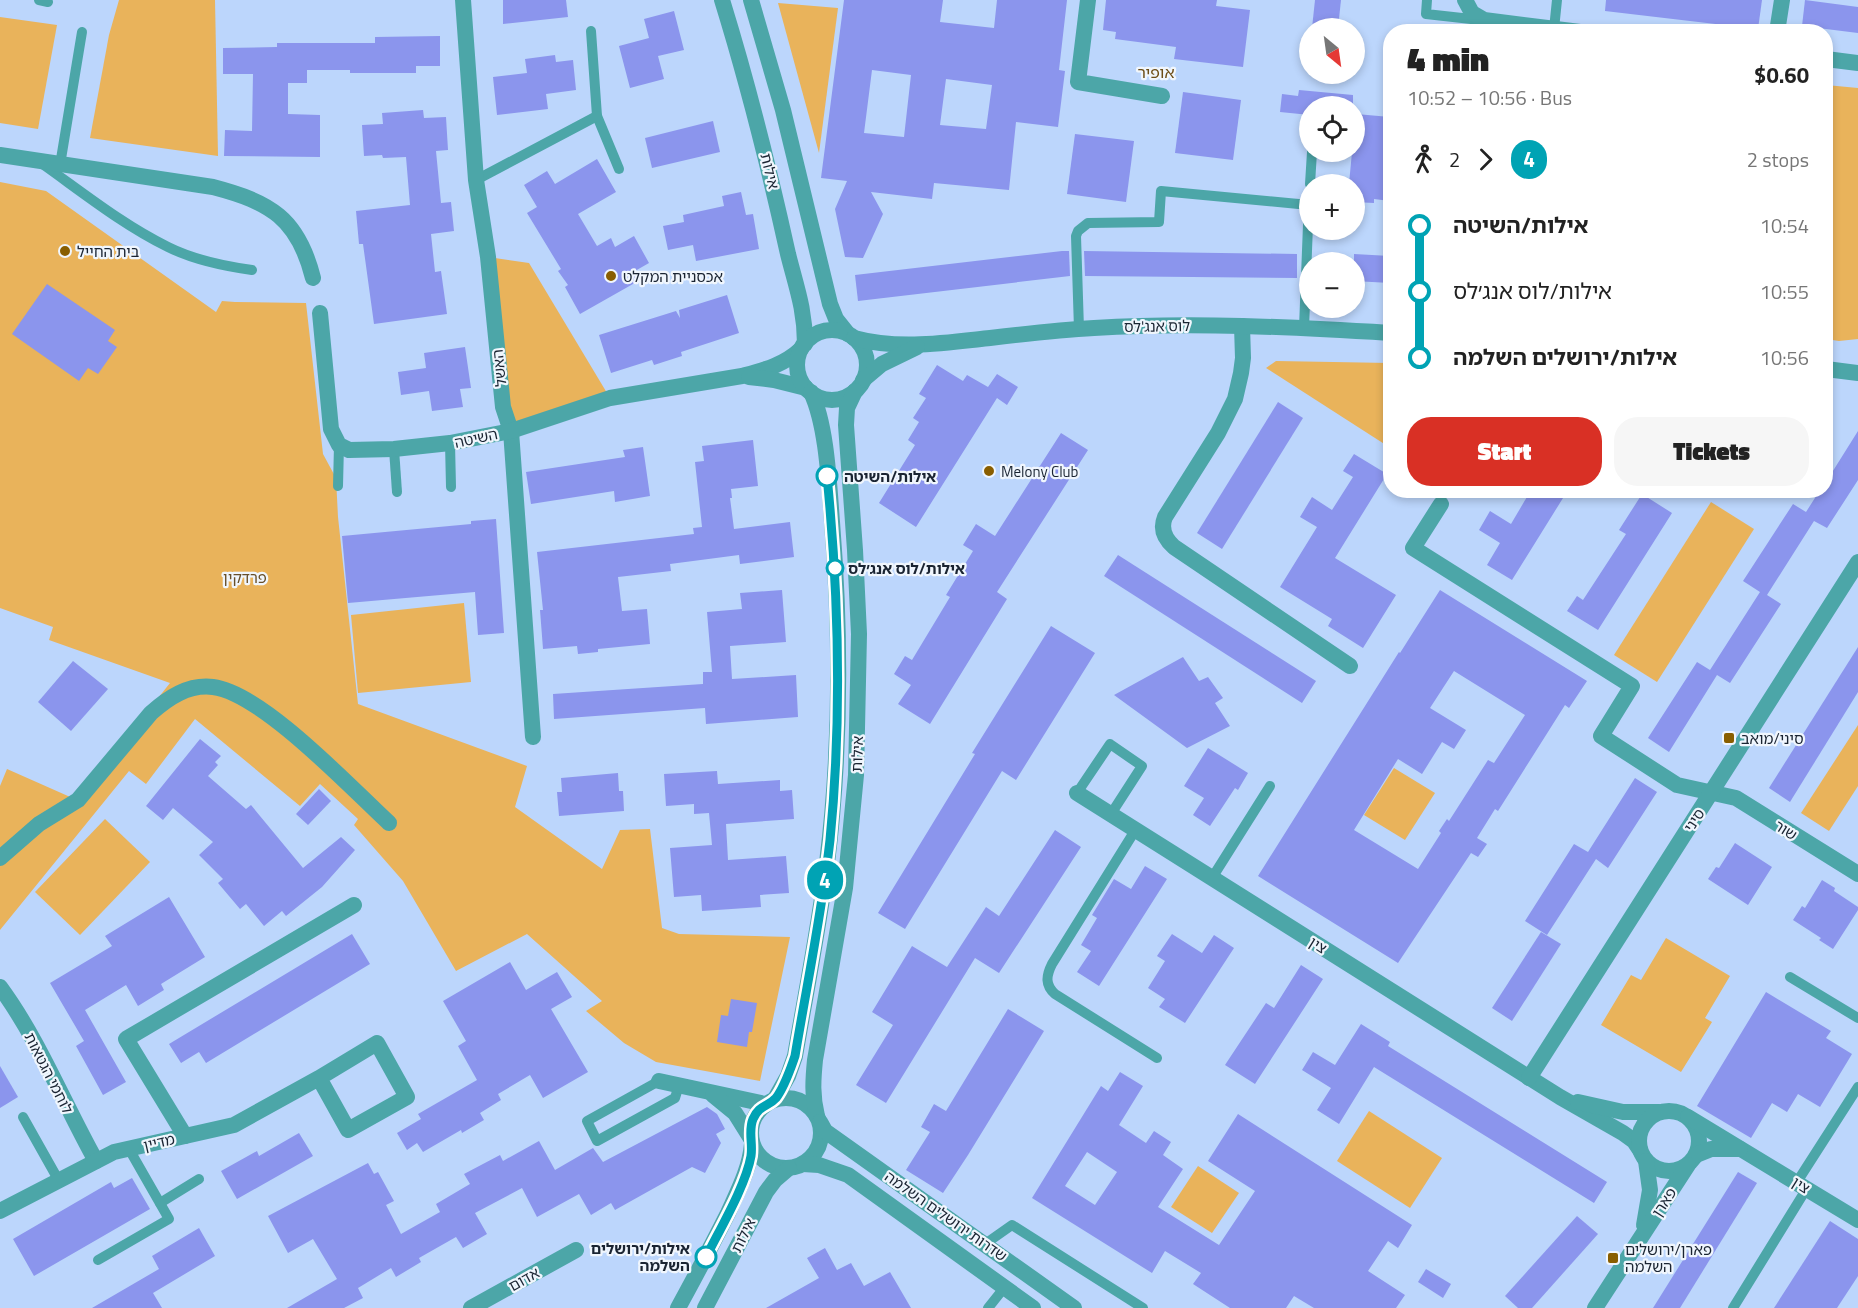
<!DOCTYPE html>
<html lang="en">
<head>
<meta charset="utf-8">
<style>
  :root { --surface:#fff; --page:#f6f6f6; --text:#222; --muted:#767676; --accent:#d93025 }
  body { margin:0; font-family:"Titillium Web","Noto Sans Hebrew",sans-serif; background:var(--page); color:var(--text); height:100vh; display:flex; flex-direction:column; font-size:22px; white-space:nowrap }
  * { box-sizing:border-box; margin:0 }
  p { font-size:20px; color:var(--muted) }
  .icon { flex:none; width:33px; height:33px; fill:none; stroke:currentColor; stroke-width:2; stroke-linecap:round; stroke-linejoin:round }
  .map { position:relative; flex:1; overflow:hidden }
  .drawer { position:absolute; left:1383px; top:24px; width:450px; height:474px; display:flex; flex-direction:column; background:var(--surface); border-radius:24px; box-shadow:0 3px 9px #0003 }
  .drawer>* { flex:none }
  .badge { padding:0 12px; border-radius:20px; font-size:21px; line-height:39px }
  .needle { width:39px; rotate:151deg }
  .buttons { position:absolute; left:1299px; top:18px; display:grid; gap:12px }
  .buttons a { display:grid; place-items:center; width:66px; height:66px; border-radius:50%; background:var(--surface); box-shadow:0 3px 9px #0003; font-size:30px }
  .map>.badge { position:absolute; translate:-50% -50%; box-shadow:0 0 0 3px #fff }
  .legs { display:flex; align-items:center; gap:9px; height:66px; padding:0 24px; font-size:20px }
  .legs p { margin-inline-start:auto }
  .overview { display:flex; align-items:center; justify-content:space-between; height:102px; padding:0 24px }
  h1 { font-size:33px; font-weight:800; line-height:45px }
  .button { display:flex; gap:12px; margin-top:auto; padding:12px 24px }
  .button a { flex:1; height:69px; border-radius:24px; background:var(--accent); color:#fff; font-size:24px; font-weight:800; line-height:69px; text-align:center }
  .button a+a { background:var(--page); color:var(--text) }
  ul { padding:0 24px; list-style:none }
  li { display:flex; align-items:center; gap:21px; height:66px; font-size:22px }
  li i { display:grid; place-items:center; width:9px; height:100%; margin:0 8px; background:currentColor }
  li i::after { content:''; width:15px; height:15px; margin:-8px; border:4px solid; border-radius:50%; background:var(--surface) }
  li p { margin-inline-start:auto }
  li:first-child i { background:linear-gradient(#0000 50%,currentColor 0) }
  li:last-child i { background:linear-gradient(currentColor 50%,#0000 0) }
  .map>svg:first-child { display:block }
  .green { fill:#e9b35b }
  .building { fill:#8b95ed; fill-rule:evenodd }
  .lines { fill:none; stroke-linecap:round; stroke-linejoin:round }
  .service { stroke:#4ca6a8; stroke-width:10 }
  .minor { stroke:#4ca6a8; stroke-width:16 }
  .tertiary { stroke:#4ca6a8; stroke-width:16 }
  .line-1-casing { stroke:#fff; stroke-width:14 }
  .line-1 { stroke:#00a3b4; stroke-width:9 }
  .poi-dot { fill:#895e00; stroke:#f0f6fd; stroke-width:2 }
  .stop-1-dot { fill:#fff; stroke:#00a3b4; stroke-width:3 }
  .labels { text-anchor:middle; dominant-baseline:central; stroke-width:4.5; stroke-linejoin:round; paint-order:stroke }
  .street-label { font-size:15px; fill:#1a2432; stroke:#f0f6fd }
  .poi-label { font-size:15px; fill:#1a2432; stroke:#f0f6fd; text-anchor:start }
  .stop-label { font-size:15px; font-weight:bold; fill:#1a2432; stroke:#f0f6fd; text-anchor:start }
  .park-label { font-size:15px; fill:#684f29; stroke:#f0f6fd }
  .neighbourhood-label { font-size:16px; fill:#6d4e18; stroke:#f0f6fd }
</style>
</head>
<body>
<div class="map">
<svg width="1858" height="1308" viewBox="0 0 1858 1308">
  <rect width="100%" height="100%" fill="#bcd6fc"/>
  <g class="green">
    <polygon points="119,0 215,0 218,156 90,138 109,35"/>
    <polygon points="778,3 838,8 819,153"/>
    <polygon points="0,17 57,25 38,129 0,123"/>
    <polygon points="1826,85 1858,88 1858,339 1839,341 1826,339"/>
    <polygon points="0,182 46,191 216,312 222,301 235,302 306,303 323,454 336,478 338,517 358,704 527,766 515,807 602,869 620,830 650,829 662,928 679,934 790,937 760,1081 656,1062 624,1043 586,1011 602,1001 527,934 456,971 403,881 354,825 358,819 320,784 300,806 195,719 146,784 129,771 0,930 0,786 7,769 77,800 170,683 49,640 53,627 0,608"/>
    <polygon points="488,257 529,263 610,398 511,431"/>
    <polygon points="1276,361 1390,363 1390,445 1389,447 1266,368"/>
    <polygon points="1711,502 1754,529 1657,682 1614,655"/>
    <polygon points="464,603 471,682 358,693 351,615"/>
    <polygon points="1858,725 1858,786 1829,831 1801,813"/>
    <polygon points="1394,768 1435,793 1405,840 1364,815"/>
    <polygon points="105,819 150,862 80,935 35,892"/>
    <polygon points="1666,938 1730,976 1705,1018 1712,1022 1681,1072 1601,1025 1631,975 1641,980"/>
    <polygon points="1369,1111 1442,1158 1410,1208 1337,1161"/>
    <polygon points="1198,1166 1239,1193 1212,1233 1171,1207"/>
  </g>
  <g class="building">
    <polygon points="503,0 566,0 568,17 503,24"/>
    <path d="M844,0H943L940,22L994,28L997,0H1067L1059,70L1065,71L1058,127L1016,122L1009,190L934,183L932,199L871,192L883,214L863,258L845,257L835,209L847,181L821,178ZM872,70L911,75L904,137L864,133ZM946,79L992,85L986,129L940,125Z"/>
    <polygon points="1106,0 1217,0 1216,6 1250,10 1243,67 1174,59 1176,47 1115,39 1116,32 1103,30"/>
    <polygon points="1315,0 1341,0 1338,28 1312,28"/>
    <polygon points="1606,0 1762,0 1758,29 1605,11"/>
    <polygon points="1805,0 1858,7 1858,33 1802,26"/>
    <polygon points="674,11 684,50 658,56 664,79 630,88 619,46 649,38 644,19"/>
    <polygon points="440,36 440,66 416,66 416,73 350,73 350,70 307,70 307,83 288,83 288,114 320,115 320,157 224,156 225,130 252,131 253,74 223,74 223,48 277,47 277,43 375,43 375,37"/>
    <polygon points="555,55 556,62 573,60 576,90 546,94 548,109 497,115 493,77 527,73 525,59"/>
    <polygon points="1299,90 1353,95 1353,106 1310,106 1310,115 1280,112 1282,94 1298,96"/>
    <polygon points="1183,92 1241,100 1233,160 1175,153"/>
    <polygon points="423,110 424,118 446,117 448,150 436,151 441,203 451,202 454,231 431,234 435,272 441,271 447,314 374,324 363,244 359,244 356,211 410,205 406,157 383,158 382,155 364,156 362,125 383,124 382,113"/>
    <polygon points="1356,114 1390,117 1390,201 1374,199 1374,203 1354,202 1354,184 1349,184 1352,152 1354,152"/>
    <polygon points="713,121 720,152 652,168 645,138"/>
    <polygon points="1075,134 1134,141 1126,202 1067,194"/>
    <polygon points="597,159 616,192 578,214 597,246 611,238 615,247 634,236 649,263 635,271 640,280 580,314 565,287 568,285 558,271 561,269 527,213 537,207 524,185 547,171 555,184"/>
    <polygon points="741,192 746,215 753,214 759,249 696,261 693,245 668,250 663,226 684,222 683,215 724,206 722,196"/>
    <polygon points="1062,251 1069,251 1070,276 858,301 855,275"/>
    <polygon points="1084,251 1297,254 1297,278 1085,276"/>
    <polygon points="1354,254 1390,256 1390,283 1354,281"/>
    <polygon points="47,284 115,330 108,341 117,347 98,374 88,368 79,381 12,334"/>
    <polygon points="727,295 739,333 681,352 682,356 654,365 652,360 611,373 599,335 676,311 680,318 679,310"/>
    <polygon points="465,347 471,388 460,389 463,407 432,411 429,391 401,395 398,372 426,368 424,353"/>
    <polygon points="937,365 963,381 967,375 988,387 997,374 1018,387 1007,405 997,398 916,527 879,503 915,445 908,440 919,422 913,418 926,398 919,394"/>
    <polygon points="1278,402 1303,418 1222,549 1197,533"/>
    <polygon points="1858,431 1858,480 1827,528 1814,521 1767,595 1781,604 1730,683 1717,675 1669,752 1648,738 1697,662 1710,670 1760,592 1743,581 1793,504 1806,512 1820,490 1826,490 1826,482"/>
    <polygon points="1061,433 1088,450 997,592 1007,599 930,724 898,704 911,685 894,674 905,656 912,660 950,597 946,595 973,551 963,545 976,524 995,536"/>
    <polygon points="753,440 758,486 731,489 732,498 730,498 734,529 790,522 794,557 740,564 739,555 670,564 671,571 618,577 622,611 647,609 650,644 598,649 598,652 578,654 577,646 543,649 540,610 543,610 537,552 694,534 693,528 702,527 695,462 704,461 702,446"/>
    <polygon points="643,447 650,496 615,502 614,491 531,504 526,472 625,457 623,450"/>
    <polygon points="1354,454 1387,474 1335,558 1396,595 1363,648 1328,626 1332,619 1280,587 1317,527 1300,517 1312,497 1332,510 1353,477 1343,471"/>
    <polygon points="1531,490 1568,490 1512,580 1487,565 1500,543 1479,530 1490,511 1511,524"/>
    <polygon points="1642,494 1672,513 1598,630 1567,611 1577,596 1583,600 1626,534 1619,530"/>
    <polygon points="496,519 504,633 478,635 475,592 348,603 342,536 471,524 471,521"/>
    <polygon points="1118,555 1316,681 1302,703 1104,576"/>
    <polygon points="782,590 786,642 730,646 732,679 796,675 798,717 706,724 705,708 554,719 553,694 703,684 703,672 712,672 707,612 742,609 740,593"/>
    <path d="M1440,590L1587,681L1569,708L1565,705L1498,811L1495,809L1477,838L1487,844L1478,857L1471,853L1398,963L1258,876L1399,652L1400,653ZM1454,671L1525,715L1494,763L1488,760L1449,821L1447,819L1439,831L1441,833L1418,869L1354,830L1398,759L1422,774L1442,742L1454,749L1466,730L1430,708Z"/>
    <polygon points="1051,626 1095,653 1016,780 1002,771 905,929 878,913 975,754 972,753"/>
    <polygon points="1858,647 1858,692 1790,802 1769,788"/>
    <polygon points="1183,657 1199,681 1208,677 1223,698 1215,703 1230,726 1187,748 1114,695"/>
    <polygon points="73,661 108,689 71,731 38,702"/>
    <polygon points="200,739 221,756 215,762 218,765 208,776 246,809 251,805 303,868 341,837 355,850 322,887 286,916 282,911 264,926 246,904 240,909 218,883 223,879 199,855 213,842 173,808 163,820 146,806"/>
    <polygon points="1208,748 1248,773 1238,790 1235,788 1210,826 1193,815 1204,798 1184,786"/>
    <polygon points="717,771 718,784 780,780 780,791 792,790 794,819 726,824 728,860 786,856 789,893 760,895 761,907 702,911 701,895 674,897 670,848 712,845 709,813 694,814 694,804 666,806 664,774"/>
    <polygon points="618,773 619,791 623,791 624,811 559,816 557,792 562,792 561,778"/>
    <polygon points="1635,778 1657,792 1608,868 1596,859 1547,935 1525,921 1574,844 1588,852"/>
    <polygon points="319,789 331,801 308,825 296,814"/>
    <polygon points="1055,830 1081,847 999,973 975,958 886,1103 856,1085 893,1025 872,1012 912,946 947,967 986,907 999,916"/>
    <polygon points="1735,843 1772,867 1748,905 1708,879 1716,867 1719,868"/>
    <polygon points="1145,866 1167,879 1099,986 1077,972 1091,951 1081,945 1097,918 1092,915 1114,879 1131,889"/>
    <polygon points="1822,880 1835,888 1834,891 1858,907 1858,910 1833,949 1819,940 1821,938 1793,920 1802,906 1805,908"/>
    <polygon points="169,897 205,957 161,984 164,990 138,1006 126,985 85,1010 126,1082 103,1095 76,1046 84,1041 50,983 112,946 105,936"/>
    <polygon points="1541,932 1561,944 1512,1021 1492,1008"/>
    <polygon points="352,934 370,964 206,1063 199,1052 181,1063 169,1044"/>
    <polygon points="1172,934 1202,953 1214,935 1234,948 1185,1023 1159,1007 1165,999 1148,988 1165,961 1157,956"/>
    <polygon points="510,962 526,990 557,972 572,997 551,1009 588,1072 543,1098 530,1075 498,1094 501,1100 480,1113 484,1120 462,1133 461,1130 423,1152 417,1143 407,1150 397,1133 421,1119 418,1114 477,1080 458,1046 466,1041 443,1001"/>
    <polygon points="1301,965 1323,979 1255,1084 1225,1065 1266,1003 1274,1008"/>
    <polygon points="1766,992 1831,1031 1826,1038 1852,1054 1820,1107 1798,1094 1787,1112 1772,1103 1751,1138 1697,1106"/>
    <polygon points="731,999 757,1003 752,1032 749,1032 747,1047 717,1042 721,1015 728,1016"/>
    <polygon points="1008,1009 1044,1031 968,1155 943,1193 906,1170 930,1132 921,1127 934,1104 946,1111"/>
    <polygon points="1361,1024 1390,1042 1388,1046 1607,1182 1594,1203 1374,1067 1339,1124 1317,1110 1331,1088 1302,1070 1313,1052 1335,1065"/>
    <polygon points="0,1066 18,1097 0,1108"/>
    <path d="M1120,1072L1143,1086L1119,1125L1146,1143L1154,1131L1171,1142L1163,1155L1183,1169L1158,1207L1219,1245L1255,1191L1208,1161L1238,1114L1412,1225L1398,1248L1388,1241L1368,1271L1405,1295L1396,1308H1314L1294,1296L1286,1308H1230L1193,1284L1201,1273L1165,1251L1152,1273L1032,1198L1101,1086L1108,1091ZM1087,1152L1117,1172L1095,1205L1065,1186Z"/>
    <polygon points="707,1107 717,1114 725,1129 716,1134 721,1143 705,1173 692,1167 615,1210 611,1203 591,1215 579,1194 537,1217 522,1188 475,1213 487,1234 463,1248 456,1237 419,1258 421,1262 396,1277 391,1268 358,1288 363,1298 344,1308 287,1308 337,1279 313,1239 288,1253 268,1216 368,1163 374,1174 378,1172 394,1201 386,1205 401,1234 440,1212 436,1204 470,1184 464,1174 500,1155 503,1161 539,1141 555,1170 593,1148 603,1162"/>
    <polygon points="299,1133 313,1156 237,1199 221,1171 257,1151 259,1156"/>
    <polygon points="1738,1172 1757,1183 1680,1308 1653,1308"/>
    <polygon points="132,1178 150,1209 34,1276 13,1239 111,1182 114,1188"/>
    <polygon points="1577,1216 1598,1234 1532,1308 1518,1308 1505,1296"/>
    <polygon points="1830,1221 1858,1239 1858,1276 1837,1308 1774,1308"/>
    <polygon points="199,1228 215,1256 153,1293 162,1308 92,1308 159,1269 152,1256"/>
    <polygon points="825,1248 837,1270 851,1263 864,1286 890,1272 911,1308 766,1308 819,1278 807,1258"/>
    <polygon points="1426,1269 1451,1284 1443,1298 1418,1282"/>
  </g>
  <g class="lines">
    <g class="service">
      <polyline points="39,0 48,2"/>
      <polyline points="1427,0 1426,14 1480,20"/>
      <polyline points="1554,29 1557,0"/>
      <polyline points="591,31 597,116 619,169"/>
      <path d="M41,163C82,192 123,225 168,247C194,260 223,266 252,270"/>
      <polyline points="60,165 82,32"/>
      <polyline points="476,180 597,116"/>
      <polyline points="1310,184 1312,152"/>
      <polyline points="1304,328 1309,199"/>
      <polyline points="1079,329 1076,236 1078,231 1088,223 1159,222 1161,191 1309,205"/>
      <polyline points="450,443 451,487"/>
      <polyline points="394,449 397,492"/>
      <polyline points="338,486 339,445"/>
      <polyline points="1077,793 1110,744 1142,766 1111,814"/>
      <path d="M1136,829L1052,964C1046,976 1045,985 1055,994L1157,1058"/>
      <polyline points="1212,878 1270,786"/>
      <polyline points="1790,977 1858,1018"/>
      <polyline points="659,1081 587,1121 597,1141 675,1098 679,1085"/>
      <polyline points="23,1117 59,1181"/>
      <polyline points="1797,1182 1858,1087"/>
      <polyline points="160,1203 199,1179"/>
      <polyline points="985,1244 1012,1225 1143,1308"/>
      <polyline points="98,1260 169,1219 129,1149"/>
      <polyline points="988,1308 1004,1288"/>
      <polyline points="1733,1308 1807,1188"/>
    </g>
    <g class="minor">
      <polyline points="463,0 476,180 488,257 503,407 511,431 533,737"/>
      <polyline points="1088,0 1078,82 1162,96"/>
      <polyline points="1465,0 1472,13 1484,20 1580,32"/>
      <polyline points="1777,32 1782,0"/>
      <polyline points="1826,59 1858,63"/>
      <path d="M0,155L213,187C270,202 298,218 313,278"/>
      <path d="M320,313L331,429L339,445L349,450L394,449L450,443L511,431L610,398L742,376C764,370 784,365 801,349"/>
      <path d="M1242,326L1243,358L1241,373L1235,399L1218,433L1165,517C1160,529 1165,539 1174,547L1350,666"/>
      <polyline points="749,377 774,380 806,388"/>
      <polyline points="1441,504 1413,548 1632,686 1601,736 1677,785 1736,798 1858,874"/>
      <polyline points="1077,793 1560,1097 1623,1133 1634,1141 1640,1150"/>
      <path d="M0,858L39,824L78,800L151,713C168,698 188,684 213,687C262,693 351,788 389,823"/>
      <path d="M0,987C39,1040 64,1104 96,1161"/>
      <polyline points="1529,1078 1858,562"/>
      <polyline points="659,1081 765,1104"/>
      <polyline points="713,1095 735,1113 750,1137"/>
      <polyline points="1578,1102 1623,1112 1659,1112"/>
      <circle cx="1669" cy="1141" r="30"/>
      <polyline points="1688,1117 1858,1220"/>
      <polyline points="185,1136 126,1039 354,905"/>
      <polyline points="1696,1155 1711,1149 1740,1149"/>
      <polyline points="0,1211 114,1152 234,1125 319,1078 377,1043 407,1097 348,1130 319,1078"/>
      <polyline points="1644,1225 1650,1190 1646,1161"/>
      <polyline points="471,1308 576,1250"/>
      <polyline points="1595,1308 1688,1165"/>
    </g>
    <g class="tertiary">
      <path d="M722,0C748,84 769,168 788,254C796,286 805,309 805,344"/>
      <polyline points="751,0 783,110 830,304 836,319 848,334"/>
      <circle cx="832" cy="365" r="35"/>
      <path d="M854,338C898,350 944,343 990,338C1024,334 1059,330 1094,328C1193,322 1292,327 1390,333"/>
      <polyline points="1826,369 1858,373"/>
      <polyline points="863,380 882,364 917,347"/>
      <circle cx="786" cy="1133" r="35"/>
      <path d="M775,1099L788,1076L795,1056C806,992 819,927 827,863C841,750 841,635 832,522C829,484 827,426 811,392"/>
      <path d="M817,1116C812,1096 813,1080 815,1060L845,888L856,775L859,634L855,550L846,425L847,408L855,391"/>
      <polyline points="820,1122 825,1131 1074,1308"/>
      <polyline points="803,1164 819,1165 848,1175 1033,1308"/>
      <path d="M678,1308C695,1277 712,1245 728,1213C738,1191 750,1168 752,1144"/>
      <polyline points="705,1308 766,1192 775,1180 789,1168"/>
    </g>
  </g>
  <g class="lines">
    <g class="line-1-casing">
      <path id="line-1" d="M706,1257C720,1229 746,1185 751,1156C753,1143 748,1131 753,1119C759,1105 768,1107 776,1098C785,1086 790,1070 795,1056C807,984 822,912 830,840C842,719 839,597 827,476"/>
    </g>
    <use href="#line-1" class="line-1"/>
  </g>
  <g class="poi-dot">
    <circle cx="65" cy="251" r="6"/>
    <circle cx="611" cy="276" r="6"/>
    <circle cx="989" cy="471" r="6"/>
    <rect x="1723" y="732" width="12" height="12" rx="3"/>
    <rect x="1607" y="1252" width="12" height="12" rx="3"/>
  </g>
  <g class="stop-1-dot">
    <circle cx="827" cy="476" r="10"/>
    <circle cx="835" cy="568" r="8"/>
    <circle cx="706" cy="1257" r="10"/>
  </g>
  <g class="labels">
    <g class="street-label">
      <text transform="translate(770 171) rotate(76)">אילות</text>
      <text transform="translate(1157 326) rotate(-1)">לוס אנג'לס</text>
      <text transform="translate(499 368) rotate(-96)">האשל</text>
      <text transform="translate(476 438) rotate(-12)">השיטה</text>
      <text transform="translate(857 754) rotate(-88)">אילות</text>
      <text transform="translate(1694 820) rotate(-57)">סיני</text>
      <text transform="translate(1786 830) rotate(32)">שור</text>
      <text transform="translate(1318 945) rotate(32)">צין</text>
      <text transform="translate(49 1073) rotate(63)">לוחמי הגטאות</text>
      <text transform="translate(159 1142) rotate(-13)">מדיין</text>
      <text transform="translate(1801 1185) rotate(32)">צין</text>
      <text transform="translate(1664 1202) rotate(-57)">פארן</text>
      <text transform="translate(946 1216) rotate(35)">שדרות ירושלים השלמה</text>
      <text transform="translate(743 1235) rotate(-64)">אילות</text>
      <text transform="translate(524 1279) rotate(-29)">אדום</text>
    </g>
    <g class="poi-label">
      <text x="77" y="251">בית החייל</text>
      <text x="623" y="276">אכסניית המקלט</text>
      <text x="1001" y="471">Melony Club</text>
      <text x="1741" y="738">סיני/מואב</text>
      <text x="1625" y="1249">פארן/ירושלים<tspan x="1625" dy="17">השלמה</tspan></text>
    </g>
    <g class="stop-label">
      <text x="844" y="476">אילות/השיטה</text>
      <text x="848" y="568">אילות/לוס אנג׳לס</text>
      <text x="690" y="1248" text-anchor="end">אילות/ירושלים<tspan x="690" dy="17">השלמה</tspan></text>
    </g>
    <g class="park-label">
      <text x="245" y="577">פרדקין</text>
    </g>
    <g class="neighbourhood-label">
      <text x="1156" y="72">אופיר</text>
    </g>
  </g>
</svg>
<div class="buttons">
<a><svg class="needle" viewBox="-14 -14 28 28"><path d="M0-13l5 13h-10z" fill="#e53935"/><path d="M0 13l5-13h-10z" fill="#767676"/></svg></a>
<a><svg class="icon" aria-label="locate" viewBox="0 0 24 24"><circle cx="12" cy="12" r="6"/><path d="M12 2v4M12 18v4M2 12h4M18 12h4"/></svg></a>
<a>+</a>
<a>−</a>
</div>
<b class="badge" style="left:825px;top:880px;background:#00a3b4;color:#fff">4</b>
<section class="drawer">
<div class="overview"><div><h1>4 min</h1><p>10:52 – 10:56 · Bus</p></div><b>$0.60</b></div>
<div class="legs"><svg class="icon" aria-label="walk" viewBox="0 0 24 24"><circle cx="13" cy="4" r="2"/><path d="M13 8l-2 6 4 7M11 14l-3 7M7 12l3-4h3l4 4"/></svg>2<svg class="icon" aria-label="forward" viewBox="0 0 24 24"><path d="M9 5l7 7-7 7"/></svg><b class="badge" style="background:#00a3b4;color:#fff">4</b><p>2 stops</p></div>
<ul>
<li><i style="color:#00a3b4"></i><b>אילות/השיטה</b><p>10:54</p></li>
<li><i style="color:#00a3b4"></i><span>אילות/לוס אנג׳לס</span><p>10:55</p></li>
<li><i style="color:#00a3b4"></i><b>אילות/ירושלים השלמה</b><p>10:56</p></li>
</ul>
<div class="button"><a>Start</a><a>Tickets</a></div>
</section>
</div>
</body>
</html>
